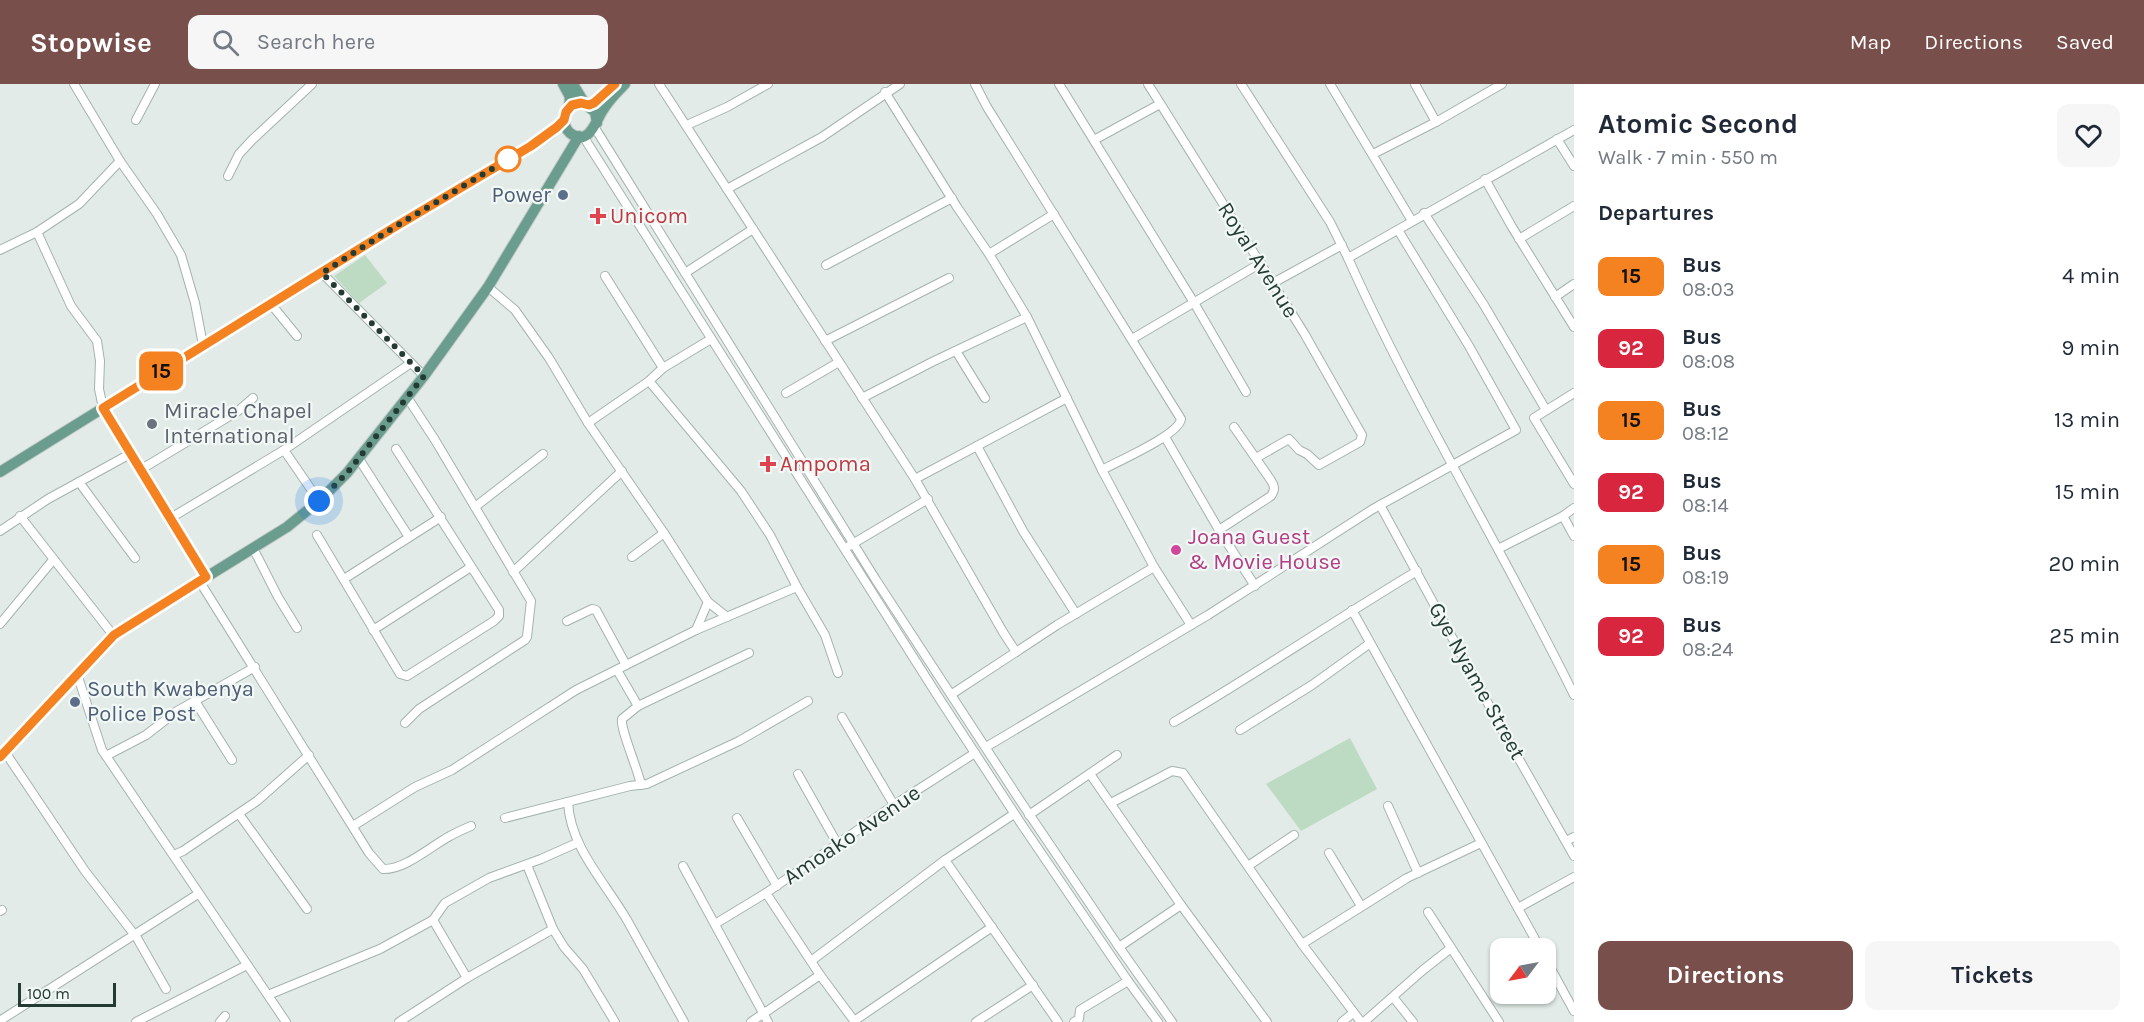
<!DOCTYPE html>
<html lang="en">
<head>
<meta charset="utf-8">
<style>
  :root { --surface:#fff; --page:#f6f6f7; --text:#1f2937; --muted:#747a83; --accent:#794f4c }
  body { margin:0; font-family:Karla,sans-serif; background:var(--page); color:var(--text); height:100vh; display:flex; flex-direction:column; font-size:22px; white-space:nowrap }
  * { box-sizing:border-box; margin:0 }
  p { font-size:20px; color:var(--muted) }
  .icon { flex:none; width:33px; height:33px; fill:none; stroke:currentColor; stroke-width:2; stroke-linecap:round; stroke-linejoin:round }
  .map { position:relative; flex:1; overflow:hidden }
  .sheet { display:flex; flex-direction:column; background:var(--surface); width:570px }
  .sheet>* { flex:none }
  .badge { padding:0 12px; border-radius:9px; font-size:21px; line-height:39px }
  .needle { width:39px; rotate:238deg }
  .buttons { position:absolute; left:1490px; top:854px; display:grid; gap:12px }
  .buttons a { display:grid; place-items:center; width:66px; height:66px; border-radius:12px; background:var(--surface); box-shadow:0 2px 4px #0004; font-size:30px }
  .scale { position:absolute; left:18px; bottom:15px; width:98px; box-sizing:border-box; padding-left:6px; border:3px solid #243b33; border-top:0; font-size:16px; line-height:21px; white-space:nowrap; color:#243b33; -webkit-text-stroke:4px #f2f8f5; paint-order:stroke }
  .you { position:absolute; width:30px; height:30px; margin:-15px; border:4px solid #fff; border-radius:50%; background:#1a73e8; box-shadow:0 0 0 9px #1a73e833 }
  .map>.badge { position:absolute; translate:-50% -50%; box-shadow:0 0 0 3px #fff }
  h2 { padding:0 24px; font-size:22px; line-height:54px }
  .round { display:grid; place-items:center; flex:none; width:63px; height:63px; border-radius:12px; background:var(--page) }
  .summary { display:flex; align-items:center; justify-content:space-between; height:102px; padding:0 24px }
  h1 { font-size:28px; font-weight:700; line-height:45px }
  .action { display:flex; gap:12px; margin-top:auto; padding:12px 24px }
  .action a { flex:1; height:69px; border-radius:12px; background:var(--accent); color:#fff; font-size:24px; font-weight:700; line-height:69px; text-align:center }
  .action a+a { background:var(--page); color:var(--text) }
  ul { padding:0; list-style:none }
  li { display:flex; align-items:center; gap:18px; height:72px; padding:0 24px }
  li div { flex:1 }
  li b { display:block; font-size:22px }
  li em { font-style:normal }
  li .badge { min-width:66px; font-weight:700; text-align:center }
  header { display:flex; align-items:center; gap:36px; box-sizing:border-box; height:84px; padding:0 30px; background:var(--accent); color:#fff }
  header strong { font-size:28px }
  nav { display:flex; gap:33px; margin-inline-start:auto; font-size:21px }
  .search { width:420px; height:54px; background:var(--page); display:flex; align-items:center; gap:15px; box-sizing:border-box; padding:0 21px; border-radius:12px; color:var(--muted); font-size:22px }
  main { display:flex; flex:1; min-height:0 }
  .map>svg:first-child { display:block }
  .green { fill:#bddbc3 }
  .lines { fill:none; stroke-linecap:round; stroke-linejoin:round }
  .minor-casing { stroke:#a5b3ad; stroke-width:10 }
  .major-casing { stroke:#c2c8c6; stroke-width:12 }
  .minor { stroke:#fff; stroke-width:8 }
  .major { stroke:#6a9d8d; stroke-width:10 }
  .line-casing { stroke:#fff; stroke-width:14 }
  .line { stroke:#f58220; stroke-width:9 }
  .walk { stroke:#243b33; stroke-width:6; stroke-dasharray:0 10.8 }
  .stop-dot { fill:#fff; stroke:#f58220; stroke-width:3 }
  .service-dot { fill:#5c6f8a; stroke:#f2f8f5; stroke-width:2 }
  .health-dot { fill:#e0444e; stroke:#f2f8f5; stroke-width:2 }
  .worship-dot { fill:#6b7280; stroke:#f2f8f5; stroke-width:2 }
  .hotel-dot { fill:#d1479c; stroke:#f2f8f5; stroke-width:2 }
  .labels { text-anchor:middle; dominant-baseline:central; stroke-width:4.5; stroke-linejoin:round; paint-order:stroke }
  .service-label { font-size:22px; fill:#4e5e75; stroke:#f2f8f5; text-anchor:end }
  .health-label { font-size:22px; fill:#be3a42; stroke:#f2f8f5; text-anchor:start }
  .street-label { font-size:22px; fill:#243b33; stroke:#f2f8f5 }
  .worship-label { font-size:22px; fill:#5b616d; stroke:#f2f8f5; text-anchor:start }
  .hotel-label { font-size:22px; fill:#b23c85; stroke:#f2f8f5; text-anchor:start }
</style>
</head>
<body>
<header>
<strong>Stopwise</strong>
<div class="search"><svg class="icon" aria-label="search" viewBox="0 0 24 24"><circle cx="10" cy="10" r="6"/><path d="M15 15l6 6"/></svg>Search here</div>
<nav><a>Map</a><a>Directions</a><a>Saved</a></nav>
</header>
<main>
<div class="map">
<svg width="1574" height="938" viewBox="0 0 1574 938">
  <rect width="100%" height="100%" fill="#e2ebe7"/>
  <g class="green">
    <polygon points="365,171 387,199 359,219 334,192"/>
    <polygon points="1350,654 1377,705 1301,747 1266,700"/>
  </g>
  <g class="lines">
    <g class="minor-casing">
      <g id="minor">
        <polyline points="74,0 120,77 157,130 181,171 195,219 203,261"/>
        <polyline points="659,0 915,395 1003,548 1016,568"/>
        <path d="M975,0L987,23L1181,335C1179,351 1118,377 1102,386"/>
        <polyline points="1059,0 1193,217 1246,308"/>
        <polyline points="1148,0 1304,249 1362,351 1360,358 1319,381 1307,370 1299,366 1289,355 1256,374"/>
        <polyline points="1241,0 1330,138 1348,174"/>
        <polyline points="1330,0 1412,137"/>
        <polyline points="1415,0 1436,38"/>
        <polyline points="885,8 957,123 989,170 1027,233 1102,386 1154,483 1191,541"/>
        <polyline points="136,36 155,0"/>
        <polyline points="687,41 727,23 768,0"/>
        <polyline points="595,44 876,496 1021,718 1119,863 1172,938"/>
        <path d="M1574,46L1348,174C1415,324 1502,464 1574,611"/>
        <polyline points="583,52 939,614 1020,738 1128,897 1158,938"/>
        <polyline points="1557,55 1574,82"/>
        <polyline points="1094,56 1160,20"/>
        <polyline points="1373,70 1436,38 1502,0"/>
        <polyline points="228,92 239,70 252,56 312,0"/>
        <polyline points="1485,95 1512,143 1574,243"/>
        <polyline points="727,105 822,53 900,0"/>
        <polyline points="1424,129 1484,221 1546,326"/>
        <polyline points="37,148 71,222 97,257 100,277 99,305 103,324"/>
        <polyline points="1519,155 1574,122"/>
        <polyline points="0,166 37,148 79,120 120,77"/>
        <polyline points="989,170 1054,130"/>
        <polyline points="826,181 952,114"/>
        <polyline points="322,189 424,292"/>
        <polyline points="685,189 753,145"/>
        <polyline points="605,192 663,284"/>
        <polyline points="1273,199 1342,161"/>
        <polyline points="488,203 515,226 549,274 588,339 664,449 708,518 696,546"/>
        <polyline points="1555,213 1574,200"/>
        <polyline points="271,220 297,252"/>
        <polyline points="1132,255 1261,179"/>
        <polyline points="825,257 949,194"/>
        <polyline points="956,267 985,314"/>
        <polyline points="649,297 741,407 770,451 797,503 825,551 838,589"/>
        <polyline points="786,309 839,278"/>
        <polyline points="1574,309 1534,334 1574,400"/>
        <polyline points="862,314 932,278 1027,233"/>
        <polyline points="588,339 649,297 663,284 711,255"/>
        <polyline points="1165,353 1219,446 1255,502"/>
        <polyline points="977,362 1023,447 1076,530"/>
        <polyline points="284,366 319,417"/>
        <polyline points="359,375 409,453"/>
        <polyline points="140,386 238,327 253,314"/>
        <polyline points="915,395 1067,314"/>
        <polyline points="79,398 135,474"/>
        <polyline points="1380,421 1503,647 1574,772"/>
        <polyline points="475,423 543,370"/>
        <polyline points="1574,424 1563,432 1574,452"/>
        <polyline points="20,432 113,551"/>
        <polyline points="169,435 284,366 411,279"/>
        <path d="M1219,446L1271,412C1276,405 1274,401 1270,395L1234,343"/>
        <polyline points="0,447 48,415 130,370"/>
        <polyline points="317,451 400,590 407,592 494,537 499,532 499,526 396,365"/>
        <polyline points="849,462 928,415"/>
        <polyline points="253,464 278,513 297,544"/>
        <polyline points="1498,465 1563,432"/>
        <polyline points="632,473 664,449"/>
        <polyline points="513,488 622,387"/>
        <polyline points="344,495 441,433"/>
        <path d="M200,498L369,769L383,785C405,786 431,762 450,752C457,748 464,745 471,742"/>
        <polyline points="708,518 727,533"/>
        <polyline points="1352,526 1540,864"/>
        <polyline points="567,537 592,525 596,526 626,581"/>
        <polyline points="0,540 53,476"/>
        <polyline points="373,546 471,483"/>
        <polyline points="617,586 638,622"/>
        <polyline points="77,590 102,666 286,938"/>
        <polyline points="952,610 1057,541 1154,483"/>
        <polyline points="195,617 232,676"/>
        <polyline points="842,633 894,721"/>
        <path d="M1174,638C1256,590 1335,536 1417,487"/>
        <polyline points="405,639 419,625 525,556 527,553 531,517 435,356 407,313"/>
        <polyline points="1240,646 1312,601 1369,560"/>
        <polyline points="986,663 1208,531 1373,425 1516,346 1469,262 1398,146"/>
        <polyline points="5,668 85,787 137,854 166,905"/>
        <polyline points="106,672 146,651 177,627 255,583"/>
        <polyline points="798,690 838,761"/>
        <polyline points="1090,690 1181,821 1267,938"/>
        <path d="M641,701C638,685 620,645 622,635L638,622L749,569"/>
        <path d="M568,718C570,763 605,798 627,836C646,870 665,904 684,938"/>
        <polyline points="1111,719 1172,687 1183,689 1302,860 1361,938"/>
        <polyline points="1388,722 1418,789"/>
        <polyline points="239,730 307,825"/>
        <polyline points="1029,731 1117,671"/>
        <polyline points="505,734 630,702 647,700 739,657 808,617"/>
        <polyline points="737,734 777,802"/>
        <polyline points="353,742 415,703 452,686 576,606 696,546 797,503"/>
        <polyline points="1566,757 1574,753"/>
        <polyline points="1329,769 1361,822"/>
        <polyline points="174,771 183,767 257,717 309,671"/>
        <polyline points="945,776 1058,938"/>
        <polyline points="527,781 553,845 564,863 583,885 615,938"/>
        <polyline points="683,782 768,938"/>
        <polyline points="1248,782 1294,751"/>
        <polyline points="1518,824 1574,793"/>
        <polyline points="0,827 2,826"/>
        <polyline points="1428,828 1499,938"/>
        <polyline points="433,836 467,894"/>
        <polyline points="715,840 766,809"/>
        <polyline points="1302,860 1407,794 1481,759"/>
        <polyline points="1119,863 1181,821"/>
        <polyline points="1545,874 1574,927"/>
        <polyline points="811,877 945,776 1014,730"/>
        <polyline points="268,911 380,865 433,836 445,819 489,794 541,775 577,759"/>
        <polyline points="1393,913 1413,938"/>
        <polyline points="1,936 198,810"/>
        <polyline points="854,937 992,843"/>
        <polyline points="136,938 247,881"/>
        <polyline points="220,938 225,932"/>
        <polyline points="399,938 467,894 553,845"/>
        <polyline points="751,938 820,891"/>
        <polyline points="855,938 820,891 766,809 894,721 975,669"/>
        <polyline points="976,938 1033,901"/>
        <polyline points="1074,938 1079,935 1080,926 1128,897"/>
        <polyline points="1342,938 1353,929"/>
        <polyline points="1364,938 1423,886 1451,864"/>
      </g>
    </g>
    <g class="major-casing">
      <g id="major">
        <polyline points="563,0 570,13 569,24"/>
        <polyline points="573,0 585,20"/>
        <polyline points="589,21 598,16 615,0"/>
        <path d="M597,39L595,28L585,20L572,21L564,32C564,38 565,45 570,49C589,64 596,36 603,26C609,16 617,8 625,0"/>
        <polyline points="103,324 206,493"/>
        <polyline points="0,388 393,144 531,62 550,50 564,36"/>
        <polyline points="0,673 113,551 287,443 319,417 347,389 424,292 488,203 579,52"/>
      </g>
    </g>
    <use href="#minor" class="minor"/>
    <use href="#major" class="major"/>
  </g>
  <g class="lines">
    <g class="line-casing">
      <polyline id="line" points="0,673 114,551 206,493 103,324 393,144 531,62 557,43 564,36 566,28 572,21 581,19 589,21 594,19 615,0"/>
    </g>
    <use href="#line" class="line"/>
    <polyline class="walk" points="319,417 347,389 424,292 322,189 393,144 512,73 508,75"/>
  </g>
  <circle class="stop-dot" cx="508" cy="75" r="12"/>
  <g class="service-dot">
    <circle cx="563" cy="111" r="6"/>
    <circle cx="75" cy="618" r="6"/>
  </g>
  <g class="health-dot">
    <path d="M595 123h6v6h6v6h-6v6h-6v-6h-6v-6h6z"/>
    <path d="M765 371h6v6h6v6h-6v6h-6v-6h-6v-6h6z"/>
  </g>
  <circle class="worship-dot" cx="152" cy="340" r="6"/>
  <circle class="hotel-dot" cx="1176" cy="466" r="6"/>
  <g class="labels">
    <g class="service-label">
      <text x="551" y="111">Power</text>
      <text x="87" y="605" text-anchor="start">South Kwabenya<tspan x="87" dy="25">Police Post</tspan></text>
    </g>
    <g class="health-label">
      <text x="610" y="132">Unicom</text>
      <text x="780" y="380">Ampoma</text>
    </g>
    <g class="street-label">
      <text transform="translate(1258 176) rotate(58)">Royal Avenue</text>
      <text transform="translate(1477 597) rotate(61)">Gye Nyame Street</text>
      <text transform="translate(852 751) rotate(-34)">Amoako Avenue</text>
    </g>
    <g class="worship-label">
      <text x="164" y="327">Miracle Chapel<tspan x="164" dy="25">International</tspan></text>
    </g>
    <g class="hotel-label">
      <text x="1188" y="453">Joana Guest<tspan x="1188" dy="25">&amp; Movie House</tspan></text>
    </g>
  </g>
</svg>
<div class="buttons">
<a><svg class="needle" viewBox="-14 -14 28 28"><path d="M0-13l5 13h-10z" fill="#e53935"/><path d="M0 13l5-13h-10z" fill="#747a83"/></svg></a>
</div>
<div class="scale">100 m</div>
<div class="you" style="left:319px;top:417px"></div>
<b class="badge" style="left:161px;top:287px;background:#f58220;color:#111">15</b>
</div>
<section class="sheet">
<div class="summary"><div><h1>Atomic Second</h1><p>Walk · 7 min · 550 m</p></div><a class="round"><svg class="icon" aria-label="heart" viewBox="0 0 24 24"><path d="M12 20l-8-8c-3-5 5-10 8-4 3-6 11-1 8 4z"/></svg></a></div>
<h2>Departures</h2>
<ul>
<li><span class="badge" style="background:#f58220;color:#111">15</span><div><b>Bus</b><p>08:03</p></div><em>4 min</em></li>
<li><span class="badge" style="background:#d7263d;color:#fff">92</span><div><b>Bus</b><p>08:08</p></div><em>9 min</em></li>
<li><span class="badge" style="background:#f58220;color:#111">15</span><div><b>Bus</b><p>08:12</p></div><em>13 min</em></li>
<li><span class="badge" style="background:#d7263d;color:#fff">92</span><div><b>Bus</b><p>08:14</p></div><em>15 min</em></li>
<li><span class="badge" style="background:#f58220;color:#111">15</span><div><b>Bus</b><p>08:19</p></div><em>20 min</em></li>
<li><span class="badge" style="background:#d7263d;color:#fff">92</span><div><b>Bus</b><p>08:24</p></div><em>25 min</em></li>
</ul>
<div class="action"><a>Directions</a><a>Tickets</a></div>
</section>
</main>
</body>
</html>
